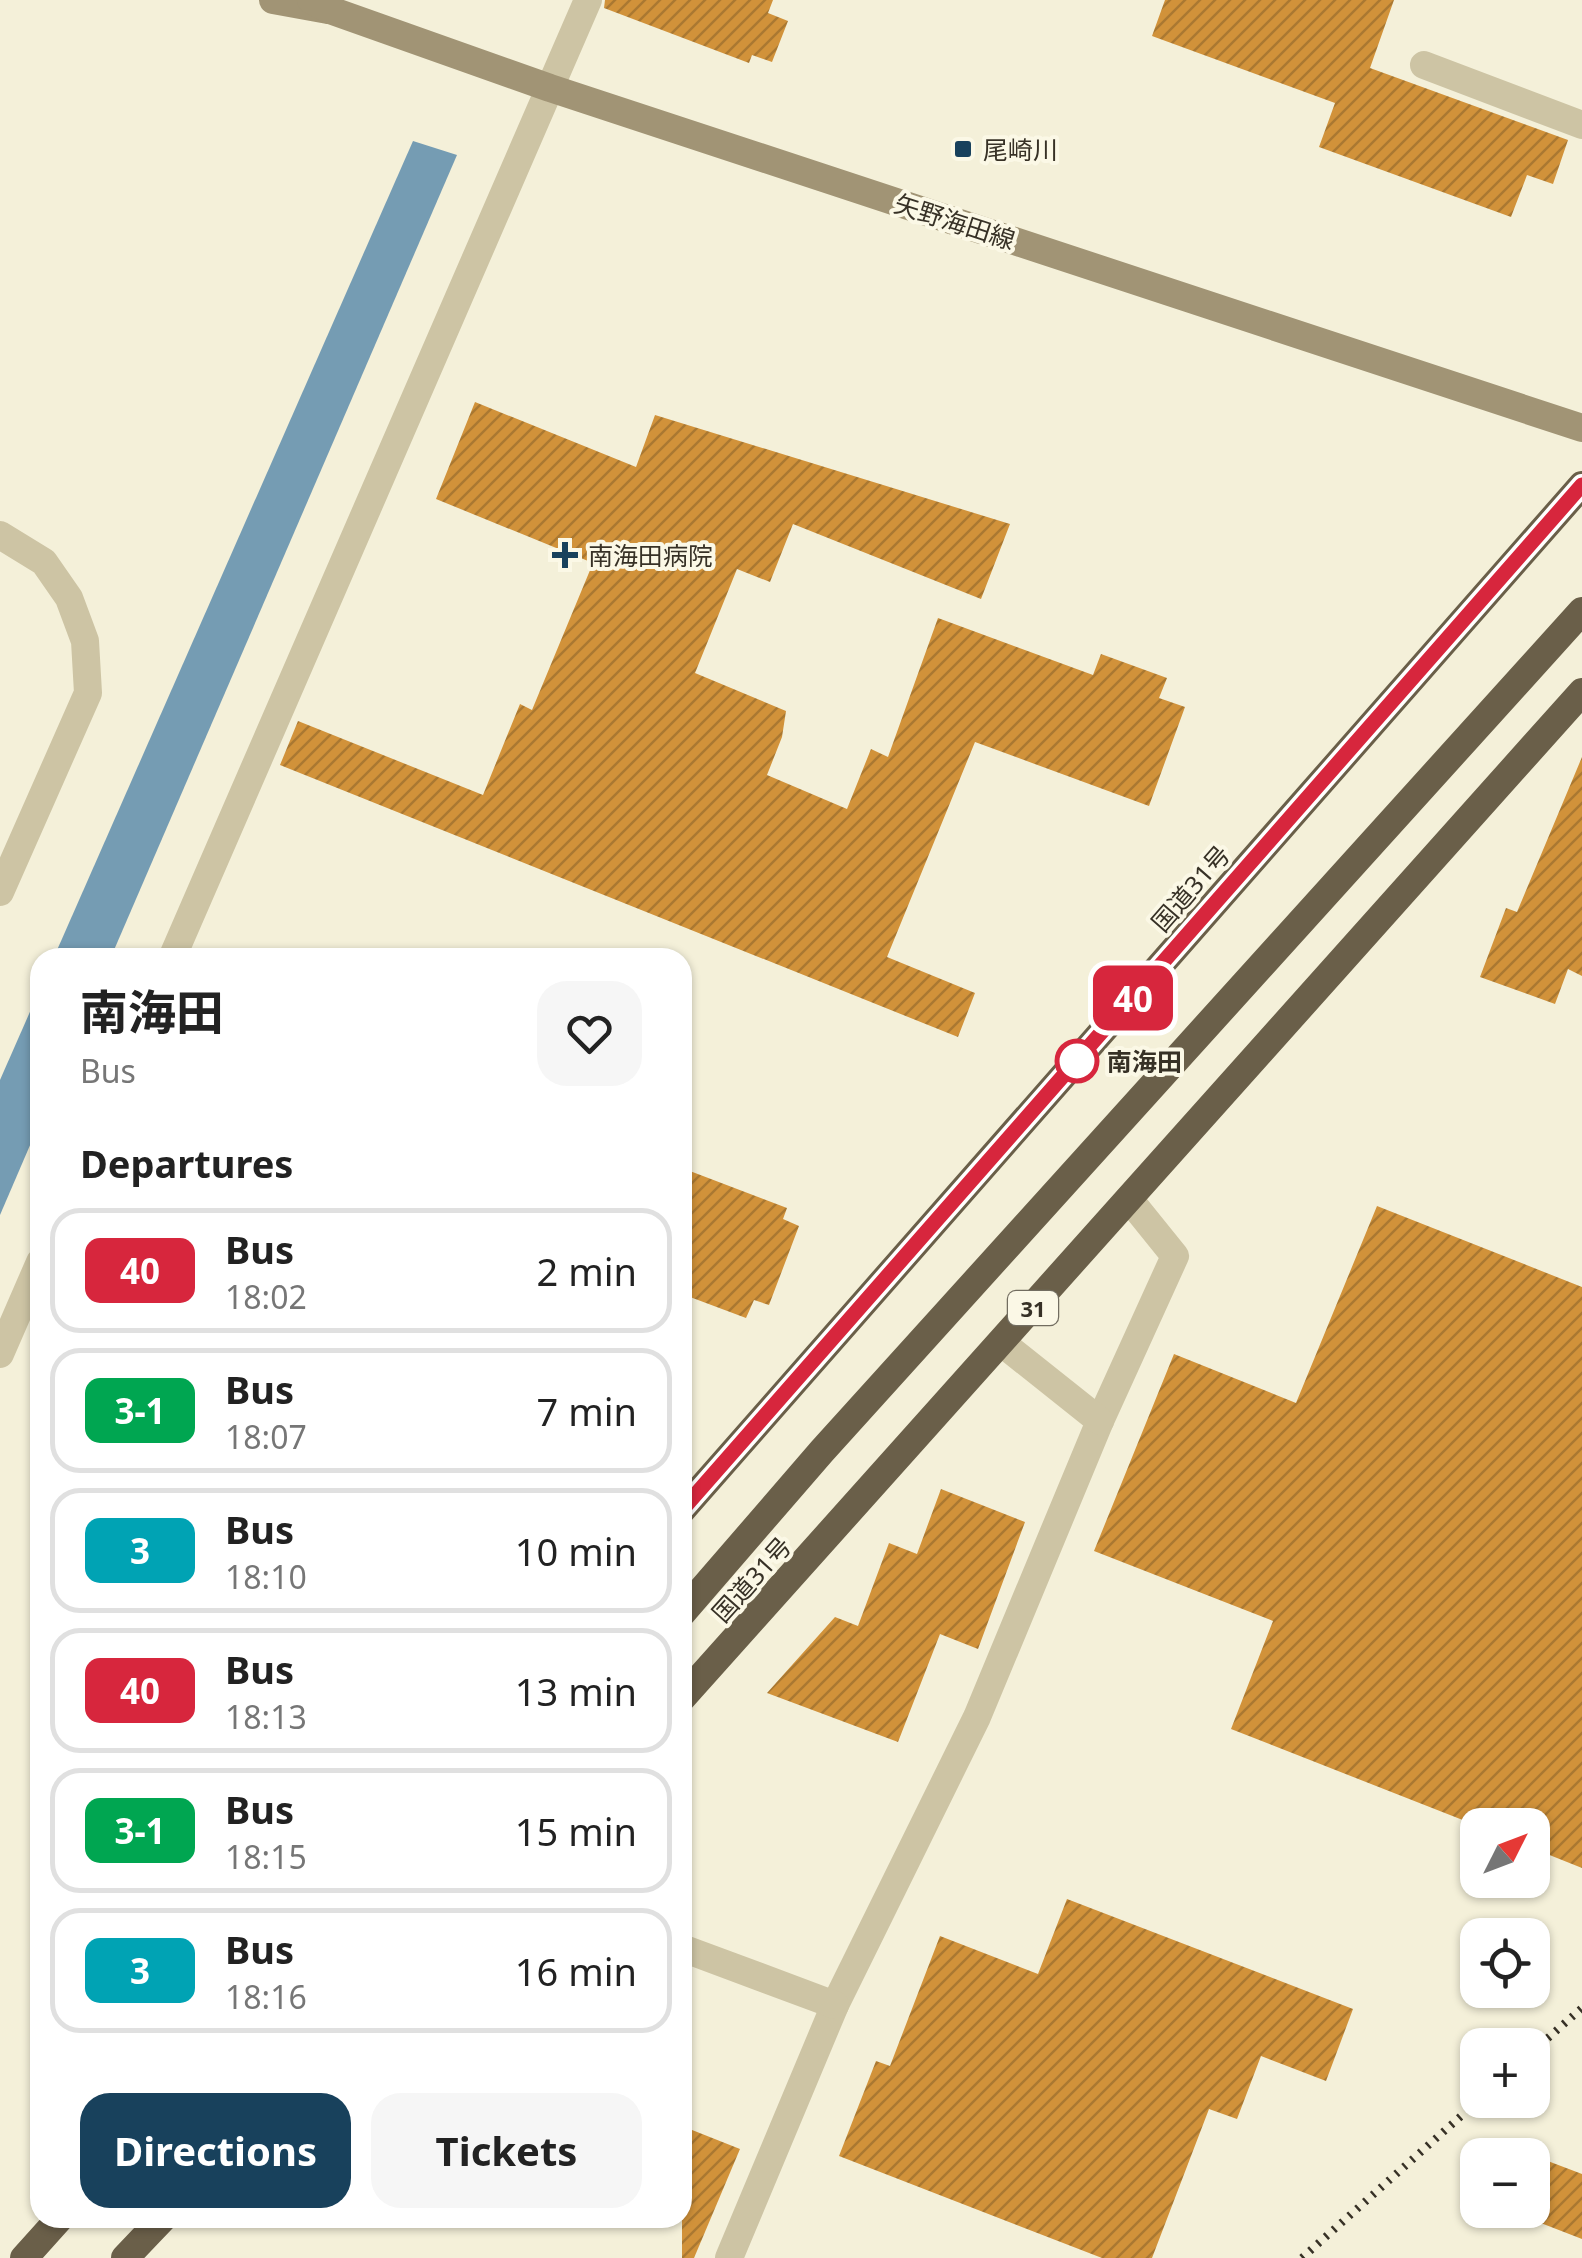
<!DOCTYPE html>
<html lang="en">
<head>
<meta charset="utf-8">
<style>
  :root { --surface:#fff; --page:#f6f6f6; --text:#222; --muted:#767676; --line:#e0e0e0; --accent:#18415c }
  body { margin:0; font-family:"Noto Sans","Noto Sans JP",sans-serif; background:var(--page); color:var(--text); height:100vh; display:flex; flex-direction:column; font-size:38px; white-space:nowrap }
  * { box-sizing:border-box; margin:0 }
  p { font-size:32px; color:var(--muted) }
  .icon { flex:none; width:55px; height:55px; fill:none; stroke:currentColor; stroke-width:2; stroke-linecap:round; stroke-linejoin:round }
  .map { position:relative; flex:1; overflow:hidden }
  .side { position:absolute; left:30px; top:948px; width:662px; height:1280px; display:flex; flex-direction:column; background:var(--surface); border-radius:30px; box-shadow:0 2px 8px #0004 }
  .side>* { flex:none }
  .badge { padding:0 20px; border-radius:15px; font-size:35px; line-height:65px }
  .needle { width:65px; rotate:48deg }
  .fabs { position:absolute; left:1460px; top:1808px; display:grid; gap:20px }
  .fabs a { display:grid; place-items:center; width:90px; height:90px; border-radius:20px; background:var(--surface); box-shadow:0 2px 8px #0004; font-size:50px }
  .map>.badge { position:absolute; translate:-50% -50%; box-shadow:0 0 0 5px #fff }
  h2 { padding:0 50px; font-size:38px; line-height:90px }
  .round { display:grid; place-items:center; flex:none; width:105px; height:105px; border-radius:30px; background:var(--page) }
  .headline { display:flex; align-items:center; justify-content:space-between; height:170px; padding:0 50px }
  h1 { font-size:48px; font-weight:700; line-height:75px }
  .action { display:flex; gap:20px; margin-top:auto; padding:20px 50px }
  .action a { flex:1; height:115px; border-radius:30px; background:var(--accent); color:#fff; font-size:40px; font-weight:700; line-height:115px; text-align:center }
  .action a+a { background:var(--page); color:var(--text) }
  ul { padding:0; list-style:none }
  li { display:flex; align-items:center; gap:30px; height:125px; margin:0 20px 15px; padding:0 30px; border:5px solid var(--line); border-radius:30px }
  li div { flex:1 }
  li b { display:block; font-size:38px }
  li em { font-style:normal }
  li .badge { min-width:110px; font-weight:700; text-align:center }
  .map>svg:first-child { display:block }
  .water { fill:#759cb3 }
  .building { fill:url(#building-hatch) }
  .lines { fill:none; stroke-linecap:round; stroke-linejoin:round }
  .service { stroke:#cdc4a4; stroke-width:28 }
  .minor { stroke:#cdc4a4; stroke-width:28 }
  .secondary { stroke:#a19475; stroke-width:28 }
  .trunk { stroke:#6a5f49; stroke-width:28 }
  .rail { stroke:#373126; stroke-width:8; stroke-dasharray:2.5 8; stroke-linecap:butt }
  .line-casing { stroke:#fff; stroke-width:22 }
  .line { stroke:#d7263d; stroke-width:15 }
  .poi-dot { fill:#18415c; stroke:#fbf8e6; stroke-width:4 }
  .stop-dot { fill:#fff; stroke:#d7263d; stroke-width:5 }
  .labels { text-anchor:middle; dominant-baseline:central; stroke-width:8; stroke-linejoin:round; paint-order:stroke }
  .shield { fill:#fbf8e6; stroke:#726d60; stroke-width:2.5 }
  .shield-label { font-size:22px; font-weight:bold; fill:#373126 }
  .poi-label { font-size:25px; fill:#373126; stroke:#fbf8e6; text-anchor:start }
  .street-label { font-size:25px; fill:#373126; stroke:#fbf8e6 }
  .stop-label { font-size:25px; font-weight:bold; fill:#373126; stroke:#fbf8e6; text-anchor:start }
</style>
</head>
<body>
<div class="map">
<svg width="1582" height="2258" viewBox="0 0 1582 2258">
  <defs>
    <pattern id="building-hatch" width="6" height="6" patternUnits="userSpaceOnUse" patternTransform="scale(2.5)"><rect width="6" height="6" fill="#d1923a"/><path d="M-1 1l2-2M0 6l6-6M5 7l2-2" fill="none" stroke="#aa7831"/></pattern>
  </defs>
  <rect width="100%" height="100%" fill="#f4f0d9"/>
  <g class="water">
    <polygon points="413,141 457,155 111,957 54,957"/>
    <polygon points="40,989 40,1122 0,1215 0,1080"/>
  </g>
  <g class="building">
    <polygon points="605,0 773,0 768,13 788,21 772,62 752,55 749,63 604,8"/>
    <polygon points="1165,0 1394,0 1370,68 1568,140 1553,184 1527,175 1511,217 1319,147 1335,103 1152,36"/>
    <polygon points="475,402 636,467 655,415 1010,524 981,599 793,524 770,582 737,569 695,673 786,711 782,737 767,775 847,809 871,749 888,757 938,618 1093,675 1101,654 1167,678 1159,698 1185,707 1149,806 975,742 887,957 975,993 958,1037 280,765 298,721 483,795 520,704 532,710 593,563 436,499"/>
    <polygon points="1582,757 1582,976 1568,969 1555,1004 1480,977 1506,908 1517,912"/>
    <polygon points="682,1168 787,1208 783,1219 799,1226 769,1305 754,1300 746,1318 682,1294"/>
    <polygon points="1377,1206 1582,1287 1582,1868 1532,1848 1532,1825 1478,1826 1231,1729 1273,1621 1094,1551 1174,1354 1296,1403"/>
    <polygon points="941,1489 1025,1522 978,1649 940,1634 898,1742 767,1693 835,1617 858,1626 889,1543 917,1554"/>
    <polygon points="1067,1899 1353,2009 1326,2081 1261,2056 1237,2119 1209,2109 1152,2258 1102,2258 839,2156 876,2061 890,2066 940,1936 1038,1974"/>
    <polygon points="682,2126 740,2149 694,2258 682,2258"/>
    <polygon points="1532,2155 1582,2174 1582,2239 1507,2210 1532,2210"/>
  </g>
  <g class="lines">
    <g class="service">
      <polyline points="1424,65 1582,125"/>
      <polyline points="0,535 44,562 69,598 85,641 88,693 0,892"/>
      <polyline points="729,2258 835,2005 977,1717 1100,1421 1175,1256 1129,1199"/>
    </g>
    <g class="minor">
      <polyline points="172,958 588,0"/>
      <polyline points="1002,1343 1100,1421"/>
      <polyline points="0,1354 40,1262"/>
      <polyline points="682,1948 835,2005"/>
    </g>
    <g class="secondary">
      <polyline points="273,0 328,10"/>
      <polyline points="311,0 330,10 550,88 1582,428"/>
    </g>
    <g class="trunk">
      <polyline points="682,1510 1582,485"/>
      <polyline points="682,1613 822,1451 1582,611"/>
      <polyline points="682,1698 1582,692"/>
      <polyline points="24,2258 60,2218"/>
      <polyline points="125,2258 163,2218"/>
    </g>
    <g class="rail">
      <polyline points="1532,2052 1582,2008"/>
      <polyline points="1302,2258 1479,2100"/>
    </g>
  </g>
  <g class="lines">
    <g class="line-casing">
      <polyline id="line" points="682,1510 1582,485"/>
    </g>
    <use href="#line" class="line"/>
  </g>
  <g class="poi-dot">
    <rect x="953" y="139" width="20" height="20" rx="5"/>
    <path d="M560 540h10v10h10v10h-10v10h-10v-10h-10v-10h10z"/>
  </g>
  <circle class="stop-dot" cx="1077" cy="1061" r="20"/>
  <g class="labels">
    <rect class="shield" x="1008" y="1291" width="50" height="34" rx="8"/>
    <g class="shield-label">
      <text x="1033" y="1308">31</text>
    </g>
    <g class="poi-label">
      <text x="983" y="149">尾崎川</text>
      <text x="588" y="555">南海田病院</text>
    </g>
    <g class="street-label">
      <text transform="translate(955 221) rotate(18)">矢野海田線</text>
      <text transform="translate(1190 888) rotate(-49)">国道31号</text>
      <text transform="translate(751 1579) rotate(-48)">国道31号</text>
    </g>
    <g class="stop-label">
      <text x="1107" y="1061">南海田</text>
    </g>
  </g>
</svg>
<div class="fabs">
<a><svg class="needle" viewBox="-14 -14 28 28"><path d="M0-13l5 13h-10z" fill="#e53935"/><path d="M0 13l5-13h-10z" fill="#767676"/></svg></a>
<a><svg class="icon" aria-label="locate" viewBox="0 0 24 24"><circle cx="12" cy="12" r="6"/><path d="M12 2v4M12 18v4M2 12h4M18 12h4"/></svg></a>
<a>+</a>
<a>−</a>
</div>
<b class="badge" style="left:1133px;top:998px;background:#d7263d;color:#fff">40</b>
<section class="side">
<div class="headline"><div><h1>南海田</h1><p>Bus</p></div><a class="round"><svg class="icon" aria-label="heart" viewBox="0 0 24 24"><path d="M12 20l-8-8c-3-5 5-10 8-4 3-6 11-1 8 4z"/></svg></a></div>
<h2>Departures</h2>
<ul>
<li><span class="badge" style="background:#d7263d;color:#fff">40</span><div><b>Bus</b><p>18:02</p></div><em>2 min</em></li>
<li><span class="badge" style="background:#00a651;color:#fff">3-1</span><div><b>Bus</b><p>18:07</p></div><em>7 min</em></li>
<li><span class="badge" style="background:#00a3b4;color:#fff">3</span><div><b>Bus</b><p>18:10</p></div><em>10 min</em></li>
<li><span class="badge" style="background:#d7263d;color:#fff">40</span><div><b>Bus</b><p>18:13</p></div><em>13 min</em></li>
<li><span class="badge" style="background:#00a651;color:#fff">3-1</span><div><b>Bus</b><p>18:15</p></div><em>15 min</em></li>
<li><span class="badge" style="background:#00a3b4;color:#fff">3</span><div><b>Bus</b><p>18:16</p></div><em>16 min</em></li>
</ul>
<div class="action"><a>Directions</a><a>Tickets</a></div>
</section>
</div>
</body>
</html>
